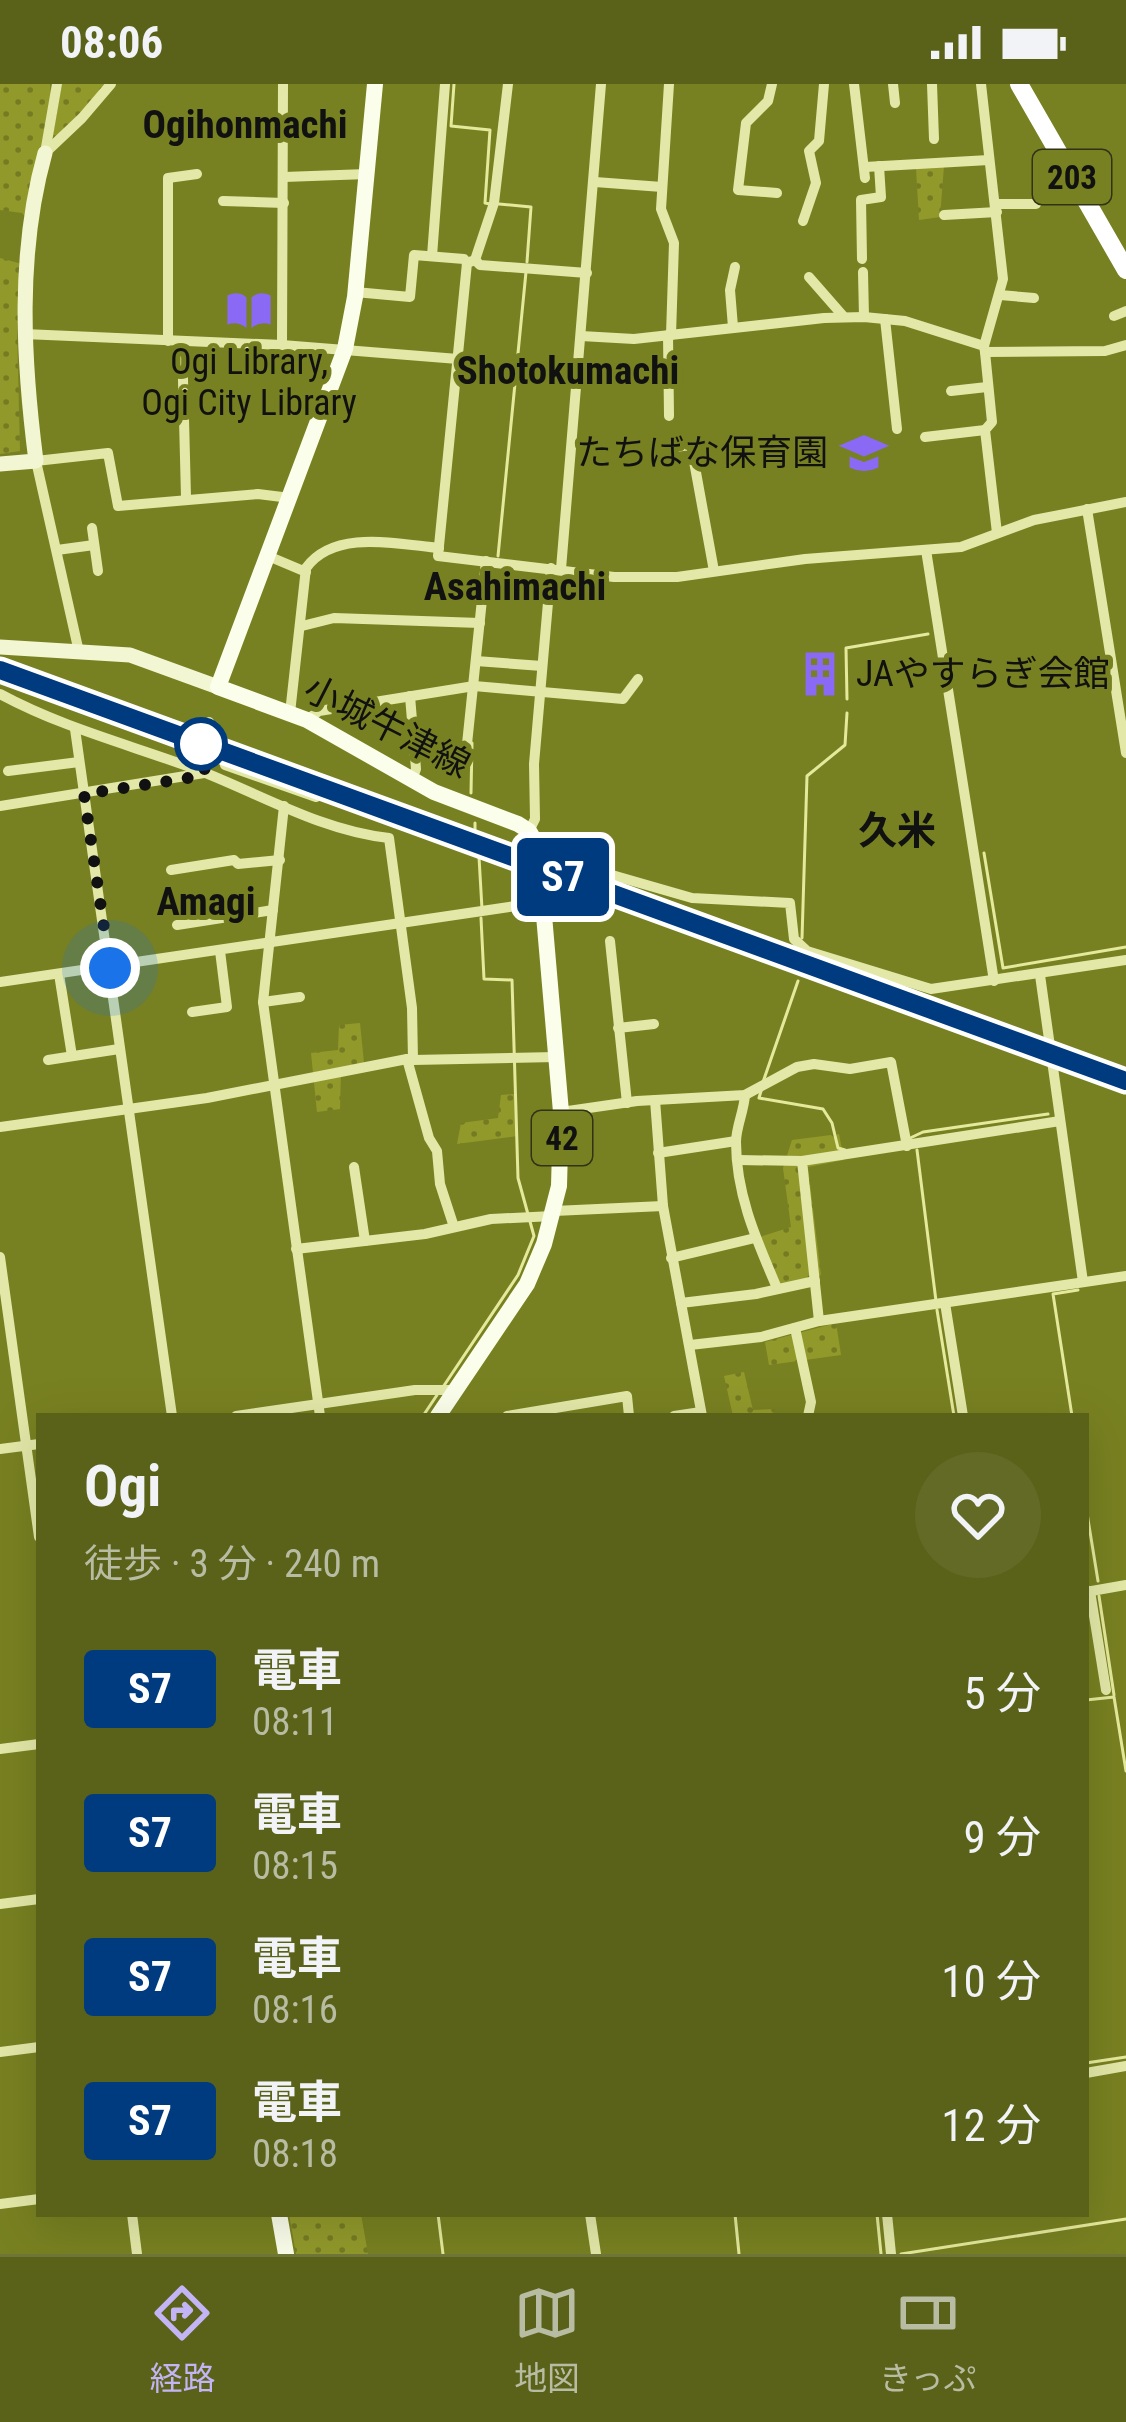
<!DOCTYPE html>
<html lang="ja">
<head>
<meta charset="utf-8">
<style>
  :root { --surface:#5a6119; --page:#636a26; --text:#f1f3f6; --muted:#b8bca2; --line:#6f7538; --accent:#c3b5f5 }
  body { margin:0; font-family:"Roboto Condensed","Noto Sans JP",sans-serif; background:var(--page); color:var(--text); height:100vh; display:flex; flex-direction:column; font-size:45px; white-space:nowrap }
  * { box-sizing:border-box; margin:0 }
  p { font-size:39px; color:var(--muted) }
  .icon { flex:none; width:66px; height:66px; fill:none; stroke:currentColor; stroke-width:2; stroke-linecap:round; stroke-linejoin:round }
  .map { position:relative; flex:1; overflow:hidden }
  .panel { position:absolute; left:36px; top:1329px; width:1053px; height:804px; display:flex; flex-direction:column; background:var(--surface); border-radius:0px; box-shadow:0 12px 48px #0002 }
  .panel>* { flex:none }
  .badge { padding:0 24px; border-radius:9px; font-size:42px; line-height:78px }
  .you { position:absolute; width:60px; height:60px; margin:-30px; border:9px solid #fff; border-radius:50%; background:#1a73e8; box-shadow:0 0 0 18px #1a73e833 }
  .map>.badge { position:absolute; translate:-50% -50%; box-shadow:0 0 0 6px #fff }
  .round { display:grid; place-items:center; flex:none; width:126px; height:126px; border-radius:63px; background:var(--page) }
  .head { display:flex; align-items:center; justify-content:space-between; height:204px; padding:0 48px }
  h1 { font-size:57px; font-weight:700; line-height:90px }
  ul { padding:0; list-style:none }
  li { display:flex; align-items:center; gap:36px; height:144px; padding:0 48px }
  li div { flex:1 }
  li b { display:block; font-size:45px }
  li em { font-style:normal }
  li .badge { min-width:132px; font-weight:700; text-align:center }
  .status { display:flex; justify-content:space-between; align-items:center; height:84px; padding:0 60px; background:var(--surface); direction:ltr }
  .status svg { height:33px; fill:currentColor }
  .menu { display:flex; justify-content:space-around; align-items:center; height:168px; border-top:3px solid var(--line); background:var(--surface); font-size:33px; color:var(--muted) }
  .menu a { display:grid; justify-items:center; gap:6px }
  .menu .on { color:var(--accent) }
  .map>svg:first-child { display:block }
  .park { fill:url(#park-dots) }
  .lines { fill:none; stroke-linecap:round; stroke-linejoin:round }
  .stream { stroke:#e4e99b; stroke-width:3 }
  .street { stroke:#e3e8a8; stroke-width:10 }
  .secondary { stroke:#f3f6d2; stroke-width:15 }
  .primary { stroke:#fbfeea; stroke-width:16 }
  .highway { stroke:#fff; stroke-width:18 }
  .rail-casing { stroke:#fff; stroke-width:8 }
  .rail { stroke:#788121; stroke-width:3; stroke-dasharray:9; stroke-linecap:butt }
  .line-casing { stroke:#fff; stroke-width:27 }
  .line { stroke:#003b80; stroke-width:18 }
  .walk { stroke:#111; stroke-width:12; stroke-dasharray:0 21.6 }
  .stop-dot { fill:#fff; stroke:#003b80; stroke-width:6 }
  .labels { text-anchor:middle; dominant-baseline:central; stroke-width:10; stroke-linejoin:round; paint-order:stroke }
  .shield { fill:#788121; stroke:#303316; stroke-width:3 }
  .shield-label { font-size:33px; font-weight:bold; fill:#111 }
  .poi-label { font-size:36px; fill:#111; stroke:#788121 }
  .street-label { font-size:36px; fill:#111; stroke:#788121 }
  .neighbourhood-label { font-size:39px; font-weight:bold; fill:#111; stroke:#788121 }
</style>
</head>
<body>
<div class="status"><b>08:06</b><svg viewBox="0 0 49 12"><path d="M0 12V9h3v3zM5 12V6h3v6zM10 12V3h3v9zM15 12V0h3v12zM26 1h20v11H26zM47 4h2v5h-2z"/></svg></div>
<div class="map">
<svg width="1126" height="2170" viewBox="0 0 1126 2170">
  <defs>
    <pattern id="park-dots" width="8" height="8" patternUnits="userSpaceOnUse" patternTransform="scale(3)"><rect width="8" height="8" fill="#91992b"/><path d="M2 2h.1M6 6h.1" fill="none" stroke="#757b23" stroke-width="1.8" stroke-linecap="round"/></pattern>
  </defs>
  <rect width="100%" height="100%" fill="#788121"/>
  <g class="park">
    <polygon points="0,0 50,0 52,30 27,134 22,129 0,126"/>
    <polygon points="62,0 107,0 59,55 53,51"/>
    <polygon points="944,82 940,133 919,136 916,84"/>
    <polygon points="0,174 22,180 17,246 20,367 0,370"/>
    <polygon points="360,939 364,979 341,985 340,1025 317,1028 311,969 338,966 339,941"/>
    <polygon points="514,1010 518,1052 457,1060 461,1039 498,1034 501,1011"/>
    <polygon points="839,1050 844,1076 808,1083 821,1191 779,1201 760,1153 791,1143 783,1084 792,1056"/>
    <polygon points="836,1239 841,1271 769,1281 765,1258"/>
    <polygon points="744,1288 753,1326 775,1325 775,1332 733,1332 724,1292"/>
    <polygon points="289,2130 361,2130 368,2170 296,2170"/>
  </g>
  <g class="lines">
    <g class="stream">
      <polyline points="454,0 451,42 490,46 485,119 490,120"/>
      <polyline points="499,120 531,123 527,178"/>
      <polyline points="498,472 526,188"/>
      <polyline points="847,615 846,564 928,550"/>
      <polyline points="471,709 472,659"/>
      <polyline points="475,739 475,750"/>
      <polyline points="984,769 1003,884 1126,863"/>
      <polyline points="479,773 482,825"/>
      <polyline points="802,854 807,692 845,661 847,629"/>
      <polyline points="763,998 798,897"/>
      <polyline points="761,1007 759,1014 823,1025 832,1039 838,1064 845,1066"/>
      <polyline points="908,1055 923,1048 1048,1030"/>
      <polyline points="917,1066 936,1217"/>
      <polyline points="937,1226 954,1332"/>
      <polyline points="443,1303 518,1191 534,1152 518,1094 512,896 484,895 481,834"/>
      <polyline points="423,1332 437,1311"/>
      <polyline points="1072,1332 1053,1210 1078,1206"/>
      <polyline points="1086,1423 1098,1497"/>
      <polyline points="1099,1512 1114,1611"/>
      <polyline points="1086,1616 1114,1613 1126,1687"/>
      <polyline points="1086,1979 1126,1973"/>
      <polyline points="438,2130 443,2170"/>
      <polyline points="735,2130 739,2170"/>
      <polyline points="877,2130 881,2170"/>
      <polyline points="901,2170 1126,2135"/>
    </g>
    <g class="street">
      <polyline points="508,0 494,119 475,176 467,179 438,472 614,493 677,493 805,475 961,463 1034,436 1126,418"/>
      <polyline points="669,0 661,125 674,159 671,251"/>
      <polyline points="772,0 768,17 746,39 738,106 777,109"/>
      <polyline points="854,0 865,94"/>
      <polyline points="893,0 895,19"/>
      <polyline points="932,0 934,55"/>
      <polyline points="981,0 1003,195 984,262"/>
      <polyline points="208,41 283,43"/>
      <polyline points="45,69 82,34 111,0"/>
      <polyline points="45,69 57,0"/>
      <polyline points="865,83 989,76"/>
      <polyline points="284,93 367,90"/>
      <polyline points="595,98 662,103"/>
      <polyline points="223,117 284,119"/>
      <polyline points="996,120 1036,120"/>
      <polyline points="944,131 997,128"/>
      <polyline points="803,137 816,99 809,67 819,57 824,0"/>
      <polyline points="432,172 445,0"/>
      <polyline points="862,175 861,116 881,113 879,82"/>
      <polyline points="475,176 480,181 587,189"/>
      <polyline points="863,188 864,233"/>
      <polyline points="809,193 844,233"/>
      <polyline points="355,208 410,213 414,171 464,175 467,179"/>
      <polyline points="1000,211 1034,214"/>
      <polyline points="1114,232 1126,227"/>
      <polyline points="885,235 897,345"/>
      <polyline points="733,243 730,206 735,183"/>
      <polyline points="24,250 282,261 458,275"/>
      <polyline points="668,251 669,332"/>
      <polyline points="581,252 634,255 824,234 864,233 905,237 984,262 985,268 1105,267 1126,261"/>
      <polyline points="168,257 168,94 197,90"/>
      <polyline points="182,257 186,413"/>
      <polyline points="282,261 283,0"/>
      <polyline points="985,268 992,338 985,346 997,449"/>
      <polyline points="578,295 669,297"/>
      <polyline points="951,307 987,303"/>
      <polyline points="925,353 985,346"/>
      <polyline points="667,364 691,361 714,487"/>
      <polyline points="1087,425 1126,669"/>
      <polyline points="92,444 98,487"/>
      <polyline points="57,466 94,461"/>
      <polyline points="926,466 994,897"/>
      <polyline points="268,472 306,488"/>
      <polyline points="561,485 601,0"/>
      <polyline points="302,542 334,534 480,539"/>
      <polyline points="79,568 36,377 108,369 118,422 258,410 290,414"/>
      <polyline points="476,577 542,582"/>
      <path d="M0,610C63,644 131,661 198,686C260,710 322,747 389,754L412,924L413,976L407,975L429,1054L437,1067L440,1100L454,1143"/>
      <polyline points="410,612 416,685 412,696"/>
      <polyline points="130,628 203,655"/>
      <path d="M290,629L306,484C334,445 397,460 439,464"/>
      <polyline points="307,636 319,627 474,602 623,615 638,595"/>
      <polyline points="209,638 203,655 275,681"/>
      <polyline points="75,645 172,1332"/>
      <polyline points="467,660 486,477"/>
      <polyline points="225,681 316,713"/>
      <polyline points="8,687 79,678"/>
      <polyline points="0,722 204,689"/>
      <polyline points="284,722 263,918 320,1332"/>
      <polyline points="529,747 535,735 534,680 551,484"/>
      <polyline points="539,770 692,814 790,819 794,855 807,867 931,905 1126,876"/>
      <polyline points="171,786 234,776 238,780 280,776"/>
      <polyline points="177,841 273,826"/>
      <polyline points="610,857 627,1019"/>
      <polyline points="59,890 72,972"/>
      <polyline points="1040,891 1083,1198"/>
      <polyline points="0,898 543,818"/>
      <polyline points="263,918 300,913"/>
      <polyline points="192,928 227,923 220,867"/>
      <polyline points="618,944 654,940"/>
      <polyline points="48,976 119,965"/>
      <polyline points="413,976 556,973"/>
      <path d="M745,1011C744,1027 736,1043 736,1058C736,1111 757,1157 777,1204"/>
      <polyline points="655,1016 663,1122"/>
      <polyline points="561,1028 637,1017 745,1011 797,983 814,980 850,985 891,978 907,1062"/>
      <polyline points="0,1043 207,1014 407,975"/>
      <polyline points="658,1069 736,1057"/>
      <polyline points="739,1076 802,1077"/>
      <polyline points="354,1083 365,1157"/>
      <polyline points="554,1127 663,1122 702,1332"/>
      <polyline points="296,1165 425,1150 491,1135 553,1132"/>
      <polyline points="0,1173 39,1453"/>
      <polyline points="671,1174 755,1154"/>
      <polyline points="681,1219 756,1210 815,1197"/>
      <polyline points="945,1219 963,1332"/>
      <polyline points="819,1237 802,1077 1060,1037"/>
      <polyline points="795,1244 811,1318 808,1332"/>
      <polyline points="690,1261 761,1253 819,1237 1126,1192"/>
      <polyline points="236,1332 415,1306 456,1306"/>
      <polyline points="507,1332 627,1312 629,1332"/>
      <polyline points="674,1332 701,1328"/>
      <polyline points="0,1365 39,1360"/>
      <polyline points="1090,1507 1106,1606"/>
      <polyline points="1086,1508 1126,1501"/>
      <polyline points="0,1665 39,1660"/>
      <polyline points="0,1820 39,1815"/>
      <polyline points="0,1968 39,1963"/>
      <polyline points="1086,1989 1126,1982"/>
      <polyline points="0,2120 39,2115"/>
      <polyline points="132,2130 137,2170"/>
      <polyline points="590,2130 596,2170"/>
      <polyline points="887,2130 891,2170"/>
    </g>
    <g class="secondary">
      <path d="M0,380L36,377C23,276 17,169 45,69"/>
      <polyline points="0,563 130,571 218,603"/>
    </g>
    <g class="primary">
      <polyline points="375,0 355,213 345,265 218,603 307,636 434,708 518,740 529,747 538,762 561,1028 559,1102 544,1160 527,1200 438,1332"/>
      <polyline points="279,2130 286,2170"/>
    </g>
    <polyline class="highway" points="1019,0 1126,186"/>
    <g class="rail-casing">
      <polyline id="rail" points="0,586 1126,997"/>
    </g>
    <use href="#rail" class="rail"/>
  </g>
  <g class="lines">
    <g class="line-casing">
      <polyline id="line" points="0,586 1126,997"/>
    </g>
    <use href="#line" class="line"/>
    <polyline class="walk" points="110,884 84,710 195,693 205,688 201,660"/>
  </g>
  <defs>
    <g id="library-bare" transform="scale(3.6)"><path d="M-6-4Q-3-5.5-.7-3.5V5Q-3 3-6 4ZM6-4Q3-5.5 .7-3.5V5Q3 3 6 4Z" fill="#8a69f4" stroke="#788121" stroke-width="2.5" paint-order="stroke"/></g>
    <g id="school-bare" transform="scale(3.6)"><path d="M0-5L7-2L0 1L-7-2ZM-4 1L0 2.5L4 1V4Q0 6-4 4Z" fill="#8a69f4" stroke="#788121" stroke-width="2.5" paint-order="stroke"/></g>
    <g id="building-bare" transform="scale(3.6)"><path d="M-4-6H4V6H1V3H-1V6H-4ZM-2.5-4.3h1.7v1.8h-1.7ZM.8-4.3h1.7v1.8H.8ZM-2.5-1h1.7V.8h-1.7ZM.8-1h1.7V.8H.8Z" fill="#8a69f4" stroke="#788121" stroke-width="2.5" paint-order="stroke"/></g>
  </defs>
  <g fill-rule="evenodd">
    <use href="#library-bare" x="249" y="226"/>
    <use href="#school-bare" x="864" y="369"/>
    <use href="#building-bare" x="820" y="590"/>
  </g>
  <circle class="stop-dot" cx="201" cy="660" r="24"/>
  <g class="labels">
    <g class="shield">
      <rect x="1033" y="66" width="78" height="54" rx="9"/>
      <rect x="532" y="1027" width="60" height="54" rx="9"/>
    </g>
    <g class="shield-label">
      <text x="1072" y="93">203</text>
      <text x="562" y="1054">42</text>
    </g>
    <g class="poi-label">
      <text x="249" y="278">Ogi Library,<tspan x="249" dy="41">Ogi City Library</tspan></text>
      <text x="828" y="369" text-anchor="end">たちばな保育園</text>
      <text x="856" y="590" text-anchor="start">JAやすらぎ会館</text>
    </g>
    <g class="street-label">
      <text transform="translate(387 643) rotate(27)">小城牛津線</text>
    </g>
    <g class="neighbourhood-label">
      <text x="245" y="41">Ogihonmachi</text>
      <text x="568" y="287">Shotokumachi</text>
      <text x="515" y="503">Asahimachi</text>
      <text x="897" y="747">久米</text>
      <text x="206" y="818">Amagi</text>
    </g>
  </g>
</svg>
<div class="you" style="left:110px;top:884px"></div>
<b class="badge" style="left:563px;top:793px;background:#003b80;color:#fff">S7</b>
<section class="panel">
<div class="head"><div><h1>Ogi</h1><p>徒歩 · 3 分 · 240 m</p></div><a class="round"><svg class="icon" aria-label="heart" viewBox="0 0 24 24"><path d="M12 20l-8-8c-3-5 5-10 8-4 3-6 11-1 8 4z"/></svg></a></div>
<ul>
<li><span class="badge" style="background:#003b80;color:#fff">S7</span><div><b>電車</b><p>08:11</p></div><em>5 分</em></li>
<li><span class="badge" style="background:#003b80;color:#fff">S7</span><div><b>電車</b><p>08:15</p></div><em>9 分</em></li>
<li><span class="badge" style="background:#003b80;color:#fff">S7</span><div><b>電車</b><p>08:16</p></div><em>10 分</em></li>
<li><span class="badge" style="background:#003b80;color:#fff">S7</span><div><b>電車</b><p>08:18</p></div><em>12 分</em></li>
</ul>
</section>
</div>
<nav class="menu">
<a class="on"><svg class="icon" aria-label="directions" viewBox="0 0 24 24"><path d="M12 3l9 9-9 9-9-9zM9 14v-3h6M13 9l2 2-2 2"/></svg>経路</a>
<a><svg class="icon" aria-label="map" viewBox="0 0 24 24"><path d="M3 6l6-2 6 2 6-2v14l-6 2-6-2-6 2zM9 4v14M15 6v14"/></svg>地図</a>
<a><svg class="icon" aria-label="tickets" viewBox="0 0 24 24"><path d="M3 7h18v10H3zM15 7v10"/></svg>きっぷ</a>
</nav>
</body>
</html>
